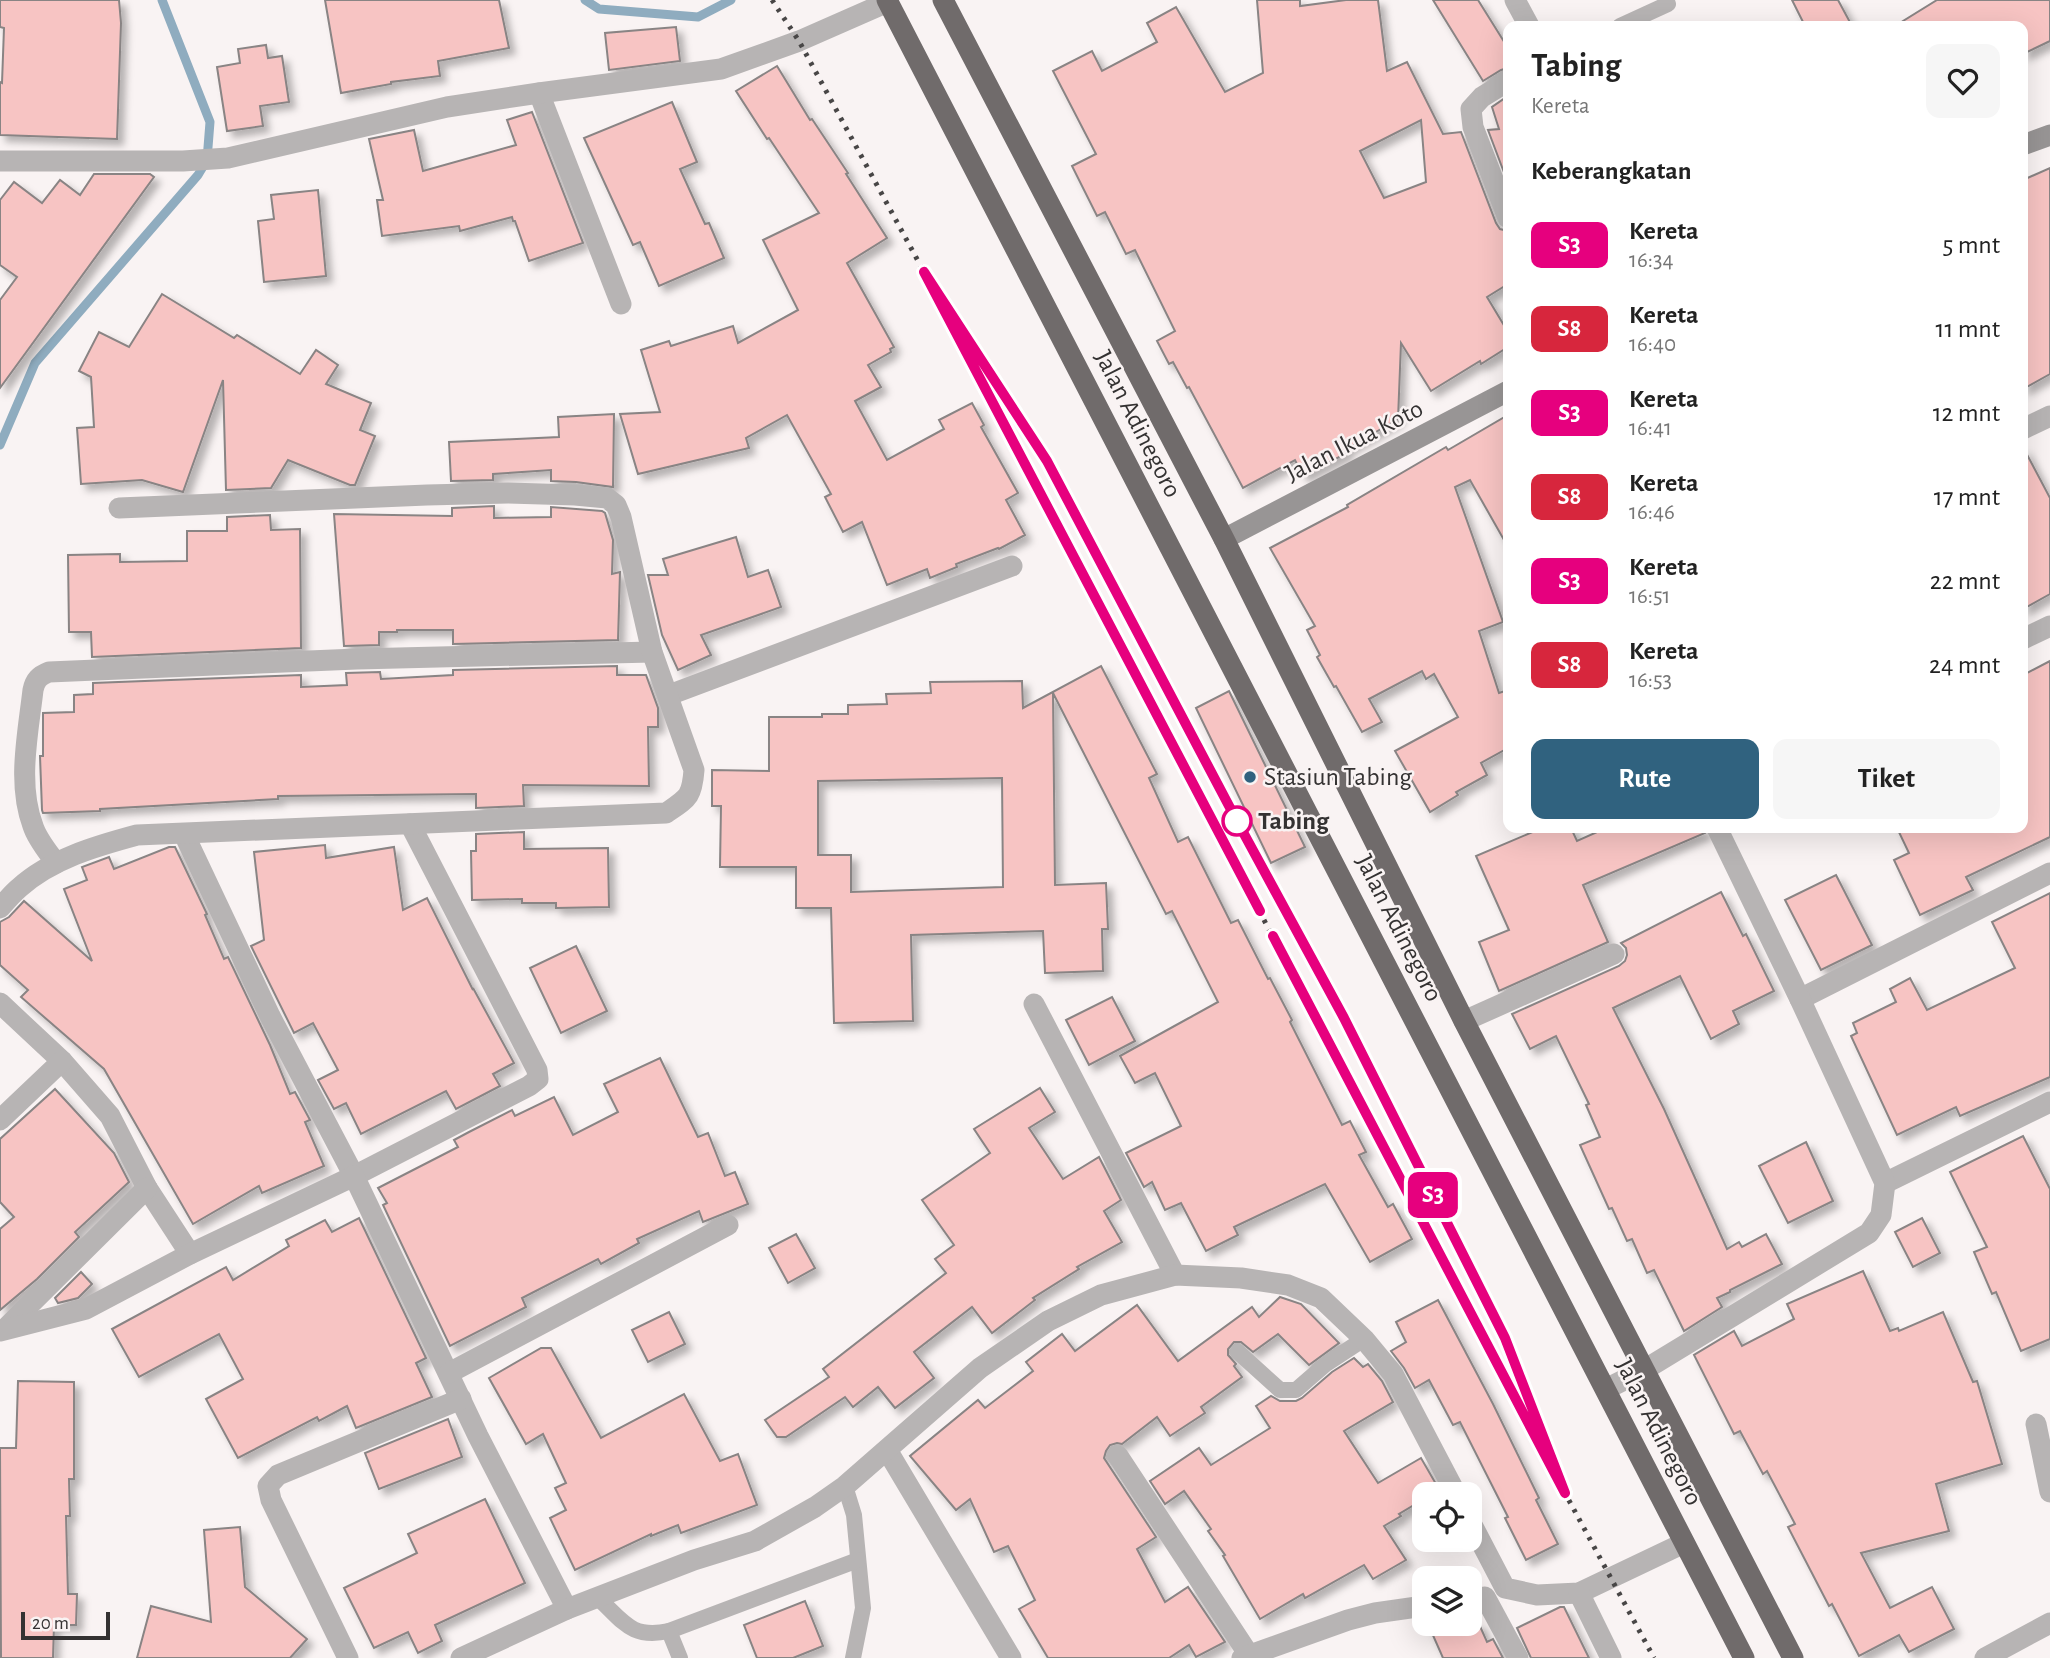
<!DOCTYPE html>
<html lang="id">
<head>
<meta charset="utf-8">
<style>
  :root { --surface:#fff; --page:#f6f6f6; --text:#222; --muted:#767676; --accent:#30627f }
  body { margin:0; font-family:"Alegreya Sans",sans-serif; background:var(--page); color:var(--text); height:100vh; display:flex; flex-direction:column; font-size:26px; white-space:nowrap }
  * { box-sizing:border-box; margin:0 }
  p { font-size:23px; color:var(--muted) }
  .icon { flex:none; width:38px; height:38px; fill:none; stroke:currentColor; stroke-width:2; stroke-linecap:round; stroke-linejoin:round }
  .map { position:relative; flex:1; overflow:hidden }
  .sheet { position:absolute; left:1503px; top:21px; width:525px; height:812px; display:flex; flex-direction:column; background:var(--surface); border-radius:14px; box-shadow:0 7px 28px #0002 }
  .sheet>* { flex:none }
  .badge { padding:0 14px; border-radius:10px; font-size:24px; line-height:46px }
  .fabs { position:absolute; left:1412px; top:1482px; display:grid; gap:14px }
  .fabs a { display:grid; place-items:center; width:70px; height:70px; border-radius:14px; background:var(--surface); box-shadow:0 7px 28px #0002; font-size:35px }
  .scale { position:absolute; left:21px; bottom:18px; width:89px; box-sizing:border-box; padding-left:7px; border:4px solid #343232; border-top:0; font-size:19px; line-height:24px; white-space:nowrap; color:#343232; -webkit-text-stroke:5px #f9f3f3; paint-order:stroke }
  .map>.badge { position:absolute; translate:-50% -50%; box-shadow:0 0 0 4px #fff }
  h2 { padding:0 28px; font-size:26px; line-height:63px }
  .round { display:grid; place-items:center; flex:none; width:74px; height:74px; border-radius:14px; background:var(--page) }
  .headline { display:flex; align-items:center; justify-content:space-between; height:119px; padding:0 28px }
  h1 { font-size:33px; font-weight:700; line-height:52px }
  .primary-button { display:flex; gap:14px; margin-top:auto; padding:14px 28px }
  .primary-button a { flex:1; height:80px; border-radius:14px; background:var(--accent); color:#fff; font-size:28px; font-weight:700; line-height:80px; text-align:center }
  .primary-button a+a { background:var(--page); color:var(--text) }
  ul { padding:0; list-style:none }
  li { display:flex; align-items:center; gap:21px; height:84px; padding:0 28px }
  li div { flex:1 }
  li b { display:block; font-size:26px }
  li em { font-style:normal }
  li .badge { min-width:77px; font-weight:700; text-align:center }
  .map>svg:first-child { display:block }
  .lines { fill:none; stroke-linecap:round; stroke-linejoin:round }
  .stream { stroke:#8facbf; stroke-width:9 }
  .building { fill:#f7c4c3; stroke:#898484; stroke-width:2; fill-rule:evenodd; filter:url(#shadow) }
  .lane { stroke:#b7b4b4; stroke-width:16 }
  .street { stroke:#b7b4b4; stroke-width:21 }
  .secondary { stroke:#989595; stroke-width:21 }
  .highway { stroke:#706b6b; stroke-width:21 }
  .rail { stroke:#484646; stroke-width:5; stroke-dasharray:3.5 7; stroke-linecap:butt }
  .line-casing { stroke:#fff; stroke-width:16 }
  .line { stroke:#e6007e; stroke-width:10 }
  .poi-dot { fill:#30627f; stroke:#f9f3f3; stroke-width:2.5 }
  .stop-dot { fill:#fff; stroke:#e6007e; stroke-width:3.5 }
  .labels { text-anchor:middle; dominant-baseline:central; stroke-width:5; stroke-linejoin:round; paint-order:stroke }
  .street-label { font-size:26px; fill:#343232; stroke:#f9f3f3 }
  .poi-label { font-size:26px; fill:#343232; stroke:#f9f3f3; text-anchor:start }
  .stop-label { font-size:26px; font-weight:bold; fill:#343232; stroke:#f9f3f3; text-anchor:start }
</style>
</head>
<body>
<div class="map">
<svg width="2050" height="1658" viewBox="0 0 2050 1658">
  <defs>
    <filter id="shadow"><feDropShadow dx="6" dy="6" stdDeviation="3.5" flood-color="#0004"/></filter>
  </defs>
  <rect width="100%" height="100%" fill="#f9f3f3"/>
  <g class="lines">
    <g class="stream">
      <polyline points="585,0 599,9 698,17 731,0"/>
      <polyline points="0,445 35,363 198,175 207,160 210,122 162,0"/>
    </g>
  </g>
  <g class="building">
    <polygon points="0,0 119,0 121,23 117,139 0,135 0,82 2,83 4,28 0,27"/>
    <polygon points="325,0 499,0 509,48 438,61 440,76 391,82 391,84 341,93"/>
    <path d="M1257,0H1300V6L1346,0H1378L1387,71L1407,62L1443,134L1461,132L1496,223L1500,229L1508,231V284L1487,297L1508,332V347L1481,364L1480,361L1431,391L1401,343L1398,419L1345,450L1347,453L1303,476L1295,460L1243,488L1189,387L1187,388L1173,362L1169,364L1157,341L1175,331L1135,250L1126,254L1105,212L1097,216L1072,166L1096,154L1053,71L1092,51L1102,71L1157,42L1147,23L1176,7L1225,92L1263,73ZM1421,120L1426,182L1384,198L1360,151Z"/>
    <polygon points="1433,0 1478,0 1508,48 1508,68 1501,70 1483,81"/>
    <polygon points="1792,0 1838,0 1852,26 1805,26"/>
    <polygon points="1937,0 2050,0 2050,41 2023,54 2023,26 1895,26"/>
    <polygon points="676,27 680,61 609,70 605,33"/>
    <polygon points="266,45 268,58 282,56 289,102 260,106 263,126 227,131 217,67 240,63 238,49"/>
    <polygon points="777,66 810,120 812,119 848,173 846,174 887,238 847,263 894,347 890,349 891,352 868,365 881,387 855,401 887,460 944,429 939,420 972,403 984,425 981,427 1018,493 1006,500 1025,535 999,549 998,548 956,564 957,567 930,578 927,569 887,585 862,522 843,532 825,497 831,494 787,415 746,438 749,448 638,474 620,414 660,412 641,350 669,341 671,346 733,326 738,343 798,310 763,240 819,213 769,138 767,139 736,91"/>
    <polygon points="1508,96 1508,183 1488,130 1499,129 1492,107"/>
    <polygon points="672,102 697,162 680,169 705,224 709,223 724,258 659,286 640,242 633,245 584,138"/>
    <polygon points="532,112 583,243 529,261 515,221 513,221 512,217 460,231 459,226 382,236 377,200 383,200 369,139 414,130 423,171 516,145 507,120"/>
    <polygon points="2050,168 2050,374 2023,389 2023,180"/>
    <polygon points="94,174 150,174 154,177 0,388 0,300 17,277 0,265 0,200 14,182 42,203 60,180 80,195"/>
    <polygon points="318,190 326,276 264,282 258,221 274,219 271,195"/>
    <polygon points="162,294 234,338 237,335 300,374 316,350 338,365 326,384 371,403 360,430 375,436 355,485 350,485 288,460 271,488 226,490 223,380 183,492 142,480 81,484 77,428 94,427 91,377 79,371 99,332 129,347"/>
    <polygon points="614,414 613,487 576,482 551,481 551,470 493,474 493,480 451,481 449,442 559,437 558,417"/>
    <polygon points="1508,415 1508,547 1470,480 1455,487 1503,622 1479,631 1499,693 1508,690 1508,748 1481,763 1487,775 1456,792 1458,795 1430,812 1395,751 1458,717 1434,674 1426,679 1422,671 1369,699 1382,722 1362,732 1336,686 1334,687 1317,657 1320,655 1307,630 1315,626 1270,548 1348,507 1347,505 1446,447 1448,450"/>
    <polygon points="2023,447 2050,498 2050,594 2023,609"/>
    <polygon points="494,506 494,518 551,517 551,507 602,511 605,513 613,540 612,574 620,572 618,640 453,644 453,630 397,630 397,632 379,632 379,645 344,646 334,514 452,516 452,508"/>
    <polygon points="270,515 271,530 300,529 301,648 92,657 91,632 69,632 68,555 120,554 120,562 187,561 187,531 227,531 227,517"/>
    <polygon points="736,537 748,577 768,570 781,607 701,635 711,655 678,670 662,635 648,575 668,575 663,559"/>
    <polygon points="2050,661 2050,837 1966,877 1973,890 1920,915 1894,860 1909,853 1897,828 2023,828 2023,675"/>
    <polygon points="617,666 617,675 646,675 658,708 658,727 648,727 649,786 523,785 524,806 476,808 476,794 278,796 278,799 100,809 100,811 43,813 42,810 40,756 43,756 43,713 74,712 74,695 93,694 93,683 301,675 301,687 347,685 346,673 380,672 381,679 453,675 453,670"/>
    <path d="M1101,666L1157,774L1149,778L1178,842L1188,837L1231,923L1238,920L1268,979L1270,978L1292,1020L1290,1022L1342,1125L1350,1121L1366,1152L1359,1155L1388,1207L1393,1204L1412,1239L1370,1262L1325,1184L1234,1227L1238,1235L1206,1251L1181,1203L1165,1210L1152,1182L1144,1187L1126,1153L1181,1126L1155,1073L1135,1083L1120,1056L1218,1002L1172,911L1166,914L1053,693L1055,885L1106,883L1108,929H1102L1103,971L1045,973L1043,931L911,935L913,1021L834,1023L831,908H796V867H720L721,806H712V770L769,771V717H822V714H848V705L887,704L886,694L931,693L930,682L1022,681L1023,708ZM1002,778L1003,887L851,892V855H818V781Z"/>
    <polygon points="1229,691 1305,847 1271,863 1196,708"/>
    <polygon points="1542,828 1571,828 1577,841 1606,828 1704,828 1705,833 1583,885 1608,942 1499,991 1479,942 1509,930 1476,856"/>
    <polygon points="524,832 524,849 608,848 609,907 556,908 556,903 522,903 522,899 472,900 471,851 476,851 476,834"/>
    <polygon points="325,845 326,858 394,847 403,910 427,898 473,990 473,988 514,1063 493,1074 500,1086 456,1109 446,1091 361,1134 346,1103 334,1109 318,1080 338,1070 313,1023 294,1033 251,946 264,940 254,852"/>
    <polygon points="169,847 175,847 207,914 205,915 224,959 228,957 270,1045 290,1094 295,1092 310,1120 305,1122 324,1166 262,1193 259,1186 193,1224 104,1069 21,997 28,990 0,965 0,922 9,917 24,901 92,961 64,889 87,880 82,867 109,857 114,869"/>
    <polygon points="1836,875 1872,945 1821,970 1785,900"/>
    <polygon points="1721,892 1743,936 1746,934 1774,991 1733,1011 1739,1024 1711,1039 1680,976 1613,1008 1664,1109 1727,1249 1739,1242 1742,1247 1766,1234 1782,1264 1730,1290 1730,1292 1717,1298 1722,1307 1684,1331 1654,1270 1647,1273 1632,1239 1627,1241 1612,1208 1609,1209 1580,1145 1600,1137 1586,1105 1589,1104 1556,1036 1530,1049 1512,1014 1619,966 1625,961 1627,955 1626,948 1621,943"/>
    <polygon points="2050,893 2050,1077 1960,1116 1956,1107 1897,1135 1851,1036 1857,1033 1853,1023 1896,1002 1890,989 1910,978 1927,1010 2015,968 1992,922"/>
    <polygon points="576,946 607,1011 561,1033 530,968"/>
    <polygon points="1112,997 1135,1041 1089,1065 1066,1020"/>
    <polygon points="660,1058 698,1137 708,1133 725,1176 735,1172 748,1204 703,1222 699,1211 637,1239 639,1243 601,1264 598,1259 522,1298 526,1307 450,1346 383,1205 387,1203 378,1188 458,1147 454,1140 469,1132 512,1110 515,1116 554,1097 573,1135 618,1112 604,1084"/>
    <polygon points="1040,1088 1055,1112 1029,1128 1063,1179 1099,1157 1121,1200 1104,1211 1122,1242 1077,1267 1079,1269 1033,1298 1035,1300 992,1333 972,1307 914,1352 934,1378 895,1408 878,1387 853,1407 845,1397 786,1437 777,1437 765,1420 829,1377 823,1369 946,1273 935,1259 954,1245 922,1200 990,1153 974,1129"/>
    <polygon points="55,1089 114,1153 129,1182 75,1232 79,1237 37,1279 0,1310 0,1229 14,1217 0,1202 0,1139"/>
    <polygon points="2023,1136 2050,1189 2050,1339 2021,1351 1996,1292 1992,1294 1974,1252 1987,1247 1950,1172"/>
    <polygon points="1806,1142 1833,1201 1788,1223 1759,1166"/>
    <polygon points="359,1218 426,1358 416,1363 432,1397 356,1428 347,1406 319,1421 317,1417 238,1458 206,1399 243,1379 219,1334 139,1377 112,1329 226,1267 233,1280 289,1246 286,1240 325,1220 332,1232"/>
    <polygon points="1922,1218 1940,1253 1913,1267 1895,1232"/>
    <polygon points="796,1234 815,1268 788,1283 769,1248"/>
    <polygon points="1863,1271 1890,1331 1898,1328 1899,1331 1943,1312 1973,1382 1977,1381 2002,1464 1936,1484 1949,1531 1861,1553 1890,1608 1932,1587 1954,1629 1909,1652 1899,1635 1859,1656 1832,1604 1829,1606 1788,1527 1795,1524 1767,1471 1763,1474 1740,1431 1734,1434 1694,1355 1734,1331 1742,1346 1794,1319 1787,1304"/>
    <polygon points="81,1272 92,1284 78,1298 58,1303 55,1298"/>
    <polygon points="1280,1297 1301,1304 1339,1343 1309,1365 1278,1334 1253,1352 1241,1342 1234,1342 1228,1349 1228,1355 1236,1364 1234,1366 1242,1377 1201,1407 1205,1413 1170,1436 1157,1417 1122,1444 1117,1443 1110,1445 1106,1451 1104,1458 1156,1537 1137,1549 1165,1602 1188,1587 1225,1642 1196,1657 1189,1645 1169,1658 1048,1658 1019,1609 1035,1600 1008,1546 994,1552 970,1499 956,1510 910,1456 978,1400 985,1408 1033,1371 1026,1362 1062,1334 1075,1351 1137,1305 1178,1361 1252,1307 1259,1317"/>
    <polygon points="1438,1300 1493,1404 1539,1498 1536,1500 1558,1544 1526,1560 1505,1518 1508,1517 1460,1422 1453,1425 1429,1380 1415,1388 1404,1368 1391,1351 1406,1342 1396,1322"/>
    <polygon points="669,1312 685,1344 648,1362 632,1330"/>
    <polygon points="541,1348 551,1348 601,1438 684,1394 720,1461 738,1454 757,1505 681,1533 678,1525 651,1536 651,1534 575,1570 550,1518 566,1510 555,1488 566,1483 543,1434 526,1444 489,1378"/>
    <polygon points="1354,1358 1363,1367 1368,1364 1382,1381 1393,1402 1344,1431 1378,1483 1421,1458 1436,1484 1436,1492 1432,1494 1424,1494 1424,1499 1399,1514 1401,1516 1384,1526 1406,1560 1373,1579 1364,1565 1305,1598 1303,1594 1260,1619 1223,1556 1225,1555 1208,1531 1211,1529 1184,1491 1165,1504 1150,1481 1199,1448 1211,1465 1270,1428 1256,1406 1271,1396 1280,1401 1296,1401 1302,1398 1332,1372"/>
    <polygon points="18,1381 74,1382 74,1479 69,1479 70,1516 66,1516 68,1594 77,1594 76,1625 54,1625 53,1658 1,1658 0,1448 16,1448"/>
    <polygon points="448,1419 462,1457 379,1489 365,1453"/>
    <polygon points="485,1499 525,1583 435,1625 442,1641 418,1653 408,1632 374,1648 344,1588 417,1553 408,1534"/>
    <polygon points="240,1527 245,1587 307,1639 290,1658 137,1658 151,1606 211,1622 204,1530"/>
    <polygon points="805,1601 823,1646 793,1658 757,1658 744,1625"/>
    <polygon points="1560,1607 1564,1607 1589,1658 1531,1658 1517,1628"/>
    <polygon points="1428,1624 1479,1624 1487,1642 1493,1639 1503,1658 1443,1658"/>
  </g>
  <g class="lines">
    <g class="lane">
      <polyline points="1620,26 1668,4"/>
      <polyline points="1238,1352 1280,1390 1296,1390 1326,1364 1364,1339"/>
      <polyline points="845,1486 854,1515 863,1608 853,1658"/>
      <path d="M598,1598C624,1622 631,1639 669,1631L858,1560"/>
      <polyline points="669,1631 680,1658"/>
    </g>
    <g class="street">
      <polyline points="1515,0 1529,26"/>
      <polyline points="1508,81 1482,97 1471,109 1473,127 1508,218"/>
      <polyline points="539,93 621,304"/>
      <polyline points="0,161 183,161 228,158 447,107 539,93 721,69 799,41 888,2"/>
      <polyline points="2023,429 2050,416"/>
      <polyline points="2023,639 2050,626"/>
      <polyline points="669,695 1012,566"/>
      <polyline points="184,834 270,1016 354,1176 529,1086 538,1079 537,1070 410,824"/>
      <path d="M56,863C48,852 37,839 33,826C17,784 28,734 33,690C35,680 39,676 49,672L357,659L652,652"/>
      <path d="M0,908C6,901 12,894 19,888C51,859 96,846 137,835L666,813C688,798 692,797 694,770L652,652L621,517L616,505L607,498L575,495L508,493L427,495L119,508"/>
      <polyline points="1800,999 2050,873"/>
      <polyline points="0,1003 62,1061 110,1116 147,1188 190,1254"/>
      <polyline points="1034,1004 1175,1275"/>
      <polyline points="1464,1021 1614,954"/>
      <polyline points="0,1120 62,1061"/>
      <polyline points="1885,1183 2050,1102"/>
      <polyline points="5,1329 147,1188"/>
      <polyline points="0,1331 86,1309 190,1254 354,1176 478,1436 567,1609"/>
      <polyline points="449,1373 728,1225"/>
      <polyline points="1606,1389 1644,1370 1869,1233 1881,1215 1885,1183 1800,999 1717,828"/>
      <polyline points="2036,1424 2050,1492"/>
      <polyline points="887,1450 1011,1658"/>
      <polyline points="1118,1456 1251,1658"/>
      <polyline points="1470,1521 1505,1588 1537,1595 1579,1593 1684,1543"/>
      <polyline points="1579,1593 1611,1658"/>
      <polyline points="1485,1597 1518,1658"/>
      <polyline points="348,1658 271,1500 268,1486 278,1475 461,1399"/>
      <polyline points="461,1658 567,1609 694,1560 755,1541 815,1507 845,1486 980,1368 1048,1321 1101,1295 1175,1275 1241,1278 1288,1285 1321,1298 1364,1339 1393,1374 1456,1494"/>
      <polyline points="1242,1658 1348,1620 1375,1613 1424,1606"/>
      <polyline points="1985,1658 2050,1623"/>
    </g>
    <g class="secondary">
      <polyline points="2023,145 2050,135"/>
      <polyline points="1224,539 1508,391"/>
    </g>
    <g class="highway">
      <polyline points="887,0 1744,1658"/>
      <polyline points="943,0 1224,539 1464,1021 1793,1658"/>
    </g>
    <g class="rail">
      <polyline points="772,0 799,41 924,272 1047,461 1237,821 1344,1018 1505,1338 1565,1493 1654,1658"/>
      <polyline points="966,353 1531,1428"/>
    </g>
  </g>
  <g class="lines">
    <g class="line-casing">
      <polyline id="line" points="1260,911 924,272 1047,461 1237,821 1344,1018 1505,1338 1565,1493 1273,936"/>
    </g>
    <use href="#line" class="line"/>
  </g>
  <circle class="poi-dot" cx="1250" cy="777" r="7"/>
  <circle class="stop-dot" cx="1237" cy="821" r="14"/>
  <g class="labels">
    <g class="street-label">
      <text transform="translate(1138 424) rotate(63)">Jalan Adinegoro</text>
      <text transform="translate(1354 441) rotate(-27)">Jalan Ikua Koto</text>
      <text transform="translate(1399 928) rotate(63)">Jalan Adinegoro</text>
      <text transform="translate(1659 1432) rotate(63)">Jalan Adinegoro</text>
    </g>
    <g class="poi-label">
      <text x="1264" y="777">Stasiun Tabing</text>
    </g>
    <g class="stop-label">
      <text x="1258" y="821">Tabing</text>
    </g>
  </g>
</svg>
<div class="fabs">
<a><svg class="icon" aria-label="locate" viewBox="0 0 24 24"><circle cx="12" cy="12" r="6"/><path d="M12 2v4M12 18v4M2 12h4M18 12h4"/></svg></a>
<a><svg class="icon" aria-label="layers" viewBox="0 0 24 24"><path d="M12 4l9 5-9 5-9-5zM3 14l9 5 9-5"/></svg></a>
</div>
<div class="scale">20 m</div>
<b class="badge" style="left:1433px;top:1195px;background:#e6007e;color:#fff">S3</b>
<section class="sheet">
<div class="headline"><div><h1>Tabing</h1><p>Kereta</p></div><a class="round"><svg class="icon" aria-label="heart" viewBox="0 0 24 24"><path d="M12 20l-8-8c-3-5 5-10 8-4 3-6 11-1 8 4z"/></svg></a></div>
<h2>Keberangkatan</h2>
<ul>
<li><span class="badge" style="background:#e6007e;color:#fff">S3</span><div><b>Kereta</b><p>16:34</p></div><em>5 mnt</em></li>
<li><span class="badge" style="background:#d7263d;color:#fff">S8</span><div><b>Kereta</b><p>16:40</p></div><em>11 mnt</em></li>
<li><span class="badge" style="background:#e6007e;color:#fff">S3</span><div><b>Kereta</b><p>16:41</p></div><em>12 mnt</em></li>
<li><span class="badge" style="background:#d7263d;color:#fff">S8</span><div><b>Kereta</b><p>16:46</p></div><em>17 mnt</em></li>
<li><span class="badge" style="background:#e6007e;color:#fff">S3</span><div><b>Kereta</b><p>16:51</p></div><em>22 mnt</em></li>
<li><span class="badge" style="background:#d7263d;color:#fff">S8</span><div><b>Kereta</b><p>16:53</p></div><em>24 mnt</em></li>
</ul>
<div class="primary-button"><a>Rute</a><a>Tiket</a></div>
</section>
</div>
</body>
</html>
